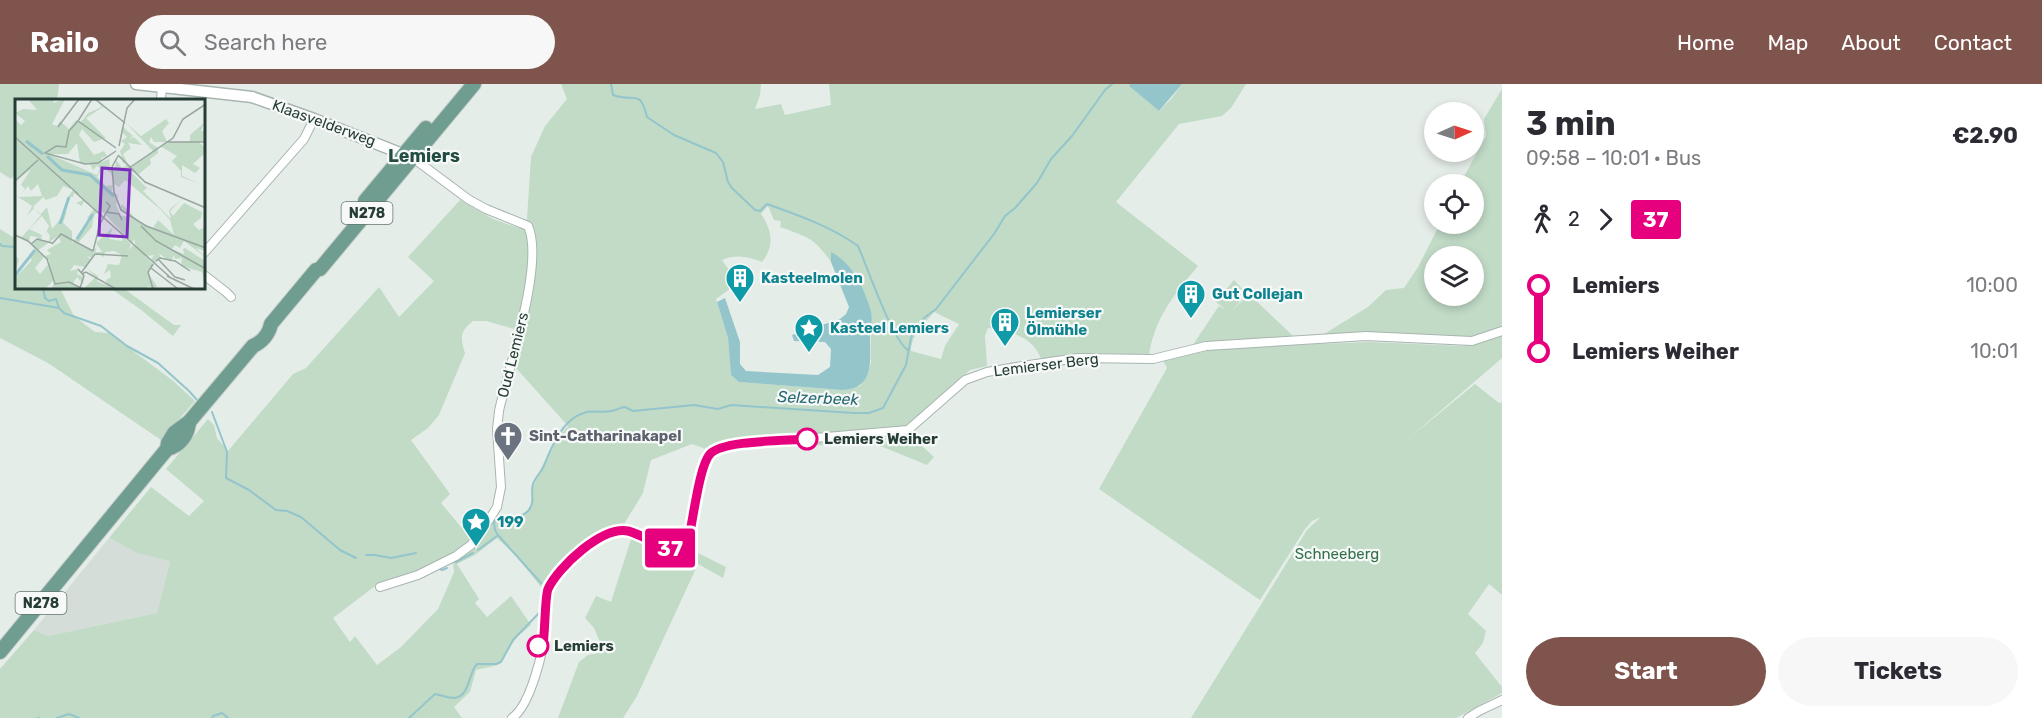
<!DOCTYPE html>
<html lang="en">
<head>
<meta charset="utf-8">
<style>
  :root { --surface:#fff; --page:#f7f7f7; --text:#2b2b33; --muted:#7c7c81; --accent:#7e544d }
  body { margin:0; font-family:Rubik,sans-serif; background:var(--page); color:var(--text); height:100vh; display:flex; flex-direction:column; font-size:22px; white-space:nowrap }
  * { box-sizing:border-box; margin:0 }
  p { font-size:20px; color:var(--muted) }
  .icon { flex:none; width:33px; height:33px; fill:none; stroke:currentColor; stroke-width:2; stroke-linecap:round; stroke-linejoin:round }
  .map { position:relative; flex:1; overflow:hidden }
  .drawer { display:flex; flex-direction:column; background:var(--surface); width:540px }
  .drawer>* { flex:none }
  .badge { padding:0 12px; border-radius:4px; font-size:21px; line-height:39px }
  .needle { width:39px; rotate:87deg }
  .fabs { position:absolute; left:1424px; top:18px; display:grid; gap:12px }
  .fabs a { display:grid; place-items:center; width:60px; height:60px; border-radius:50%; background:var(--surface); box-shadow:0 3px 9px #0003; font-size:30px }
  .map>.badge { position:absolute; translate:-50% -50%; box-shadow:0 0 0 3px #fff }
  .legs { display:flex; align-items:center; gap:9px; height:66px; padding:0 24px; font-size:20px }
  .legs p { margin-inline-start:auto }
  .overview { display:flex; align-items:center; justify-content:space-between; height:102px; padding:0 24px }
  h1 { font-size:33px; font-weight:700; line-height:45px }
  .cta { display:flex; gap:12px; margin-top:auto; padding:12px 24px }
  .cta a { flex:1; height:69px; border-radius:36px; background:var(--accent); color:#fff; font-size:24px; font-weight:700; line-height:69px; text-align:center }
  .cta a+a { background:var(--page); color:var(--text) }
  ul { padding:0 24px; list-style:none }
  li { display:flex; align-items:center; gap:21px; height:66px; font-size:22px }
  li i { display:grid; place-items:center; width:9px; height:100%; margin:0 8px; background:currentColor }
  li i::after { content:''; width:15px; height:15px; margin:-8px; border:4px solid; border-radius:50%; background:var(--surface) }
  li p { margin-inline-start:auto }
  li:first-child i { background:linear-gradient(#0000 50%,currentColor 0) }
  li:last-child i { background:linear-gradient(currentColor 50%,#0000 0) }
  header { display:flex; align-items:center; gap:36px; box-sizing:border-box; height:84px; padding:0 30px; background:var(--accent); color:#fff }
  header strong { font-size:28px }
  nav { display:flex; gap:33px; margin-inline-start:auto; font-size:21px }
  .search { width:420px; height:54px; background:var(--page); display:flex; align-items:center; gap:15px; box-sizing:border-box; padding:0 21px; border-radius:33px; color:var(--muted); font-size:22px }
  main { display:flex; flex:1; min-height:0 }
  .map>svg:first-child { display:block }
  .built { fill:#d4ddd8 }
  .green { fill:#c1dbc7; fill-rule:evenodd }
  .water { fill:#94c5cb }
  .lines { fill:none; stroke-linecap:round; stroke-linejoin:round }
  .stream { stroke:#94c5cb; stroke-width:2 }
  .minor-casing { stroke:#a8b5b0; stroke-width:10 }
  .tertiary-casing { stroke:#a8b5b0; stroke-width:13 }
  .primary-casing { stroke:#c2c9c7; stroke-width:16 }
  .minor { stroke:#fff; stroke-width:8 }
  .tertiary { stroke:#fff; stroke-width:10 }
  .primary { stroke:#6f9d90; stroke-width:14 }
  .line-1-casing { stroke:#fff; stroke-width:14 }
  .line-1 { stroke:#e6007e; stroke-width:9 }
  .stop-1-dot { fill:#fff; stroke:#e6007e; stroke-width:3 }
  .labels { text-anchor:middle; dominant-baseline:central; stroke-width:4.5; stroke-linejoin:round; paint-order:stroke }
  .shield { fill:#f6f9f7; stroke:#647570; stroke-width:1.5 }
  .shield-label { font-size:14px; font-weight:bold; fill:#263d36 }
  .street-label { font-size:15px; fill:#263d36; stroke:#f6f9f7 }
  .culture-label { font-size:15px; font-weight:bold; fill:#0d838f; stroke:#f6f9f7; text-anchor:start }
  .worship-label { font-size:15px; font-weight:bold; fill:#5b616d; stroke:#f6f9f7; text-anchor:start }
  .stop-label { font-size:15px; font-weight:bold; fill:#263d36; stroke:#f6f9f7; text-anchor:start }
  .park-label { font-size:15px; fill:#347049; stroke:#f6f9f7 }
  .water-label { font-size:16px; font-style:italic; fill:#266973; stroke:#f6f9f7 }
  .quarter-label { font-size:18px; font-weight:bold; fill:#244d42; stroke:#f6f9f7 }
  .inset-river { fill:none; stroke:#94c5cb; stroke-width:3 }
  .inset-road { fill:none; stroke:#99a7a1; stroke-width:1.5 }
  .view { fill:#7b2cbf; fill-opacity:0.15; stroke:#7b2cbf; stroke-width:3 }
  .inset-edge { fill:none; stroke:#263d36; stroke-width:3 }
</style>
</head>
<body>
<header>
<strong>Railo</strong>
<div class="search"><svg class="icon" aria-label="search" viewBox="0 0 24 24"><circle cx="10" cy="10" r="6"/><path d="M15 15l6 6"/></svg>Search here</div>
<nav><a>Home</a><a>Map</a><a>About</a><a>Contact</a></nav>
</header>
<main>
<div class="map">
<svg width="1502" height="634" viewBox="0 0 1502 634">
  <rect width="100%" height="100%" fill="#e5ede9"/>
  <polygon class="built" points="109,454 137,469 170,476 157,529 48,552 34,546"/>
  <g class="green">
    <polygon points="0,0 59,0 57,16 16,16 16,89 11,95 0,88"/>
    <path d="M561,0H761L760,11L755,25L781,20L785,31L831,21L829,0H1130L1129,2L1159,27L1171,15L1182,0H1246L1231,24L1222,32L1179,40L1116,118L1198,182C1174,211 1155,233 1149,271L1096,269L1041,275C1034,253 1008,246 988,244L985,252L987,282L970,286L907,343L729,357L706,365L692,360L651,376L643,409L624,440H618L586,456L541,503L517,473L497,454L475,471L457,480L479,515L475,519L487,533L511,512L531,541L517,553L498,581L476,586L470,608L454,623L462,634H0V585L34,546L48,552L157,529L170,477L137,469L109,454L151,403L189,432L204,417L166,385L208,335L214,341L217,354L228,367L293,290L306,284L379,203L399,233L434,197L408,173L460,116L493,135L519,144L527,135L531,73L545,42L567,15ZM768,122L774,136L781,137L780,143C807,153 814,153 831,178V168L856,192L871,227V279L865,295L860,302L850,305L842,306L739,298L731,291L728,254L716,215L738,199L722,176C735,170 748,172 762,178C775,162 772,146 761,130ZM934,228L959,240L945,262L941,275L911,267C911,251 925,239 934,228ZM473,237H486L514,245L520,268L516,284L568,342L559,352L541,384L532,405V423L528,428L512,433L499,434L496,432L453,477L454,488L438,525L401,563L377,581L355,552L350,558L333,534L379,499L390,498L440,478L463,463L471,455L441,419L450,410L411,356L428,344L439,331L465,269C460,254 460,247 473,237Z"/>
    <path d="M1502,5V244L1473,254L1324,250L1368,223L1386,206L1404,204L1418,183L1440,140H1473V100H1460L1486,52L1484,35ZM1434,172H1473V212H1434Z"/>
    <polygon points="0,145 16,155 16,204 60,204 74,232 95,248 109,249 172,296 195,317 161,356 48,279 0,254"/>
    <polygon points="1234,196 1247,210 1231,228 1249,210 1294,253 1192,262 1219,222 1226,226 1216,218"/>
    <polygon points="110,204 123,204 174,241 181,241 173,252 140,225"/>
    <polygon points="1502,251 1502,274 1408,355 1475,300 1499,319 1502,318 1502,511 1489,500 1468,530 1486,547 1483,559 1475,569 1502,603 1502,609 1456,634 1191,634 1307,446 1321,433 1312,437 1305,445 1260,516 1099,405 1167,284 1163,276 1211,266 1263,262 1369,258 1463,262 1485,257"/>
    <path d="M915,346L924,356L921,361L934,373L927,381L873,359L753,364V361L797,359L801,360C811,360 820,357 830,356C856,354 893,358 915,346Z"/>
    <polygon points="632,452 678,469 688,464 726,483 723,494 698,480 637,612 623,634 558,634 579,578 588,571 604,568 594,544 585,534 596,512 611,518"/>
  </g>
  <g class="water">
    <polygon points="1130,0 1182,0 1159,27 1129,2"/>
    <path d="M831,168C852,179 863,202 870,224C873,232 871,244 870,252C870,276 875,305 842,306L739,298L731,291L728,254L717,218L725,214L740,258V280L746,287L818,291L830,283L831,265L825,258L794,257L792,251L840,235L846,230L849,223L831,178Z"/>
  </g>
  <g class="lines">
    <g class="stream">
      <path d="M611,0L613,11C635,19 640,4 647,33L674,51L716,69L723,78L728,98L732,104L755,126L760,127L767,120C798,131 832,143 858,162C867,182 893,258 908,266"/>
      <polyline points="0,160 2,162 16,163"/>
      <polyline points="43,204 45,214 49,217 56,215 59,224"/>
      <polyline points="0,214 59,224 64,229 101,242 127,262 158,279 189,307 198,317"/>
      <polyline points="212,328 227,368 226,394 249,406 276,426 287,427 301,433 340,466 356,474"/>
      <polyline points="478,466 497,452"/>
      <polyline points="366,471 375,471 391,474 416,469"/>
      <polyline points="456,478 473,469"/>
      <polyline points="438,484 442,486 447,484"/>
      <path d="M541,499L498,451L495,446L494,438L497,434C507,433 521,435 528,427C536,418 530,409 533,400C535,394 540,389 543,384C550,366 562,335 584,329C592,326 602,329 612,327C617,326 619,324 625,323L633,327L694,321L718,325L731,321L854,329H869L883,324L906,281L911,254L913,249L924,234L936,225L994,150L1005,132L1015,124L1037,99L1051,75L1072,52L1105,6L1112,0"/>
      <polyline points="38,634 39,634"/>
      <polyline points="57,634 69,630 79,634"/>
      <polyline points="212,634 213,632 222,629 228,634"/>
      <path d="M409,634L435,610C441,611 448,614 454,614C470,613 468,589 477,580H496L501,578L513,556L540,528L542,507"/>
    </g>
    <g class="minor-casing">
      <g id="minor">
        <polyline points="161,16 162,2"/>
        <polyline points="204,169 304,55 314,35"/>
        <polyline points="204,191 226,208 231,213"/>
        <path d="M380,503L418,491L456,472L471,461L489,436L497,423L501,403L497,345L499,327C508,285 545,179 528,142L486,125L468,115L413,74"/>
        <path d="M512,634C531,621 544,565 546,541C547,531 544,515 548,505C552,494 571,474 580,466C589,458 609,447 621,447C641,446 673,477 688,457L706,376C713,366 721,363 732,361L908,346L965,296L987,288L1022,282L1078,274L1153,275L1206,262L1366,252L1472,257L1502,247"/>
        <polyline points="1468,634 1479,627 1502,616"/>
      </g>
    </g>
    <g class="tertiary-casing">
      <polyline id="tertiary" points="136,0 252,13 314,35 410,73"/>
    </g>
    <g class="primary-casing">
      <g id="primary">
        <polyline points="365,117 426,44"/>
        <path d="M167,365C180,362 188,351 189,338"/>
        <path d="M0,568L167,365L168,359L174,349L189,338L253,262C262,258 269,250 271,240L316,186L320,185L474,0"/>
      </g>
    </g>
    <use href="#minor" class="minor"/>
    <use href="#tertiary" class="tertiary"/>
    <use href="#primary" class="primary"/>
  </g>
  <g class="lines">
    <g class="line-1-casing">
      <path id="line-1" d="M538,562L543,561C545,549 545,512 548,505C558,483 602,442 628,447C645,451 664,468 681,464L688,457C693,438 699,382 710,370C723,356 786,357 807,355"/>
    </g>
    <use href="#line-1" class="line-1"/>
  </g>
  <defs>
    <g id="building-pin" transform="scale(1.5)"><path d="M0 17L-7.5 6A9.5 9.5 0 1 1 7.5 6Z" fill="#0f9aa8" stroke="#f6f9f7"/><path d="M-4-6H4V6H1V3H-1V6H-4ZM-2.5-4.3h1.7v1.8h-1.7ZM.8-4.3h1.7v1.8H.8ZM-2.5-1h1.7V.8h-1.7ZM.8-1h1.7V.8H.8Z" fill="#fff"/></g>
    <g id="sight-pin" transform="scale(1.5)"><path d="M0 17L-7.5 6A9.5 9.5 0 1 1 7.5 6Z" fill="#0f9aa8" stroke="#f6f9f7"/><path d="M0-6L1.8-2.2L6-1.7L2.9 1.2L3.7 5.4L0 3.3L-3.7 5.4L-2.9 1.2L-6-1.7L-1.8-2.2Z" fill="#fff"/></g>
    <g id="church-pin" transform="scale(1.5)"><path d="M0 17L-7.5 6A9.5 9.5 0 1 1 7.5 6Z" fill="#6b7280" stroke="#f6f9f7"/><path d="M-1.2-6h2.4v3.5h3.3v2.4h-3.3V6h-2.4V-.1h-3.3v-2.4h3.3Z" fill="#fff"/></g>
  </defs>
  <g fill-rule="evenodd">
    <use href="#building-pin" x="740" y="194"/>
    <use href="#building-pin" x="1191" y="210"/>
    <use href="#building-pin" x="1005" y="238"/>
    <use href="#sight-pin" x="809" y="244"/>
    <use href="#church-pin" x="508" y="352"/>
    <use href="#sight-pin" x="476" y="438"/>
  </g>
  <g class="stop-1-dot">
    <circle cx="807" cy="355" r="10"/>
    <circle cx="538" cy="562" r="10"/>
  </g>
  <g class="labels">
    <g class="shield">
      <rect x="341.5" y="118" width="51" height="22" rx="4.5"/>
      <rect x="15.5" y="508" width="51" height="22" rx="4.5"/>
    </g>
    <g class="shield-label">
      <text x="367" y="129">N278</text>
      <text x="41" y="519">N278</text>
    </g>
    <g class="street-label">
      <text transform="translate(324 39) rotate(20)">Klaasvelderweg</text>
      <text transform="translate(513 271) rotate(-76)">Oud Lemiers</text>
      <text transform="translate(1046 281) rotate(-7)">Lemierser Berg</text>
    </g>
    <g class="culture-label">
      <text x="761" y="194">Kasteelmolen</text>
      <text x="1212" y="210">Gut Collejan</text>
      <text x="1026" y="229">Lemierser<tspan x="1026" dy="17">Ölmühle</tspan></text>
      <text x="830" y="244">Kasteel Lemiers</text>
      <text x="497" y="438">199</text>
    </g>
    <g class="worship-label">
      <text x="529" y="352">Sint-Catharinakapel</text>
    </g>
    <g class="stop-label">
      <text x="824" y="355">Lemiers Weiher</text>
      <text x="554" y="562">Lemiers</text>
    </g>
    <g class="park-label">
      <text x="1337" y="470">Schneeberg</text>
    </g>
    <g class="water-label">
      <text transform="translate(818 314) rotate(2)">Selzerbeek</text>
    </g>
    <g class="quarter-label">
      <text x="424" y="72">Lemiers</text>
    </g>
  </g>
  <g transform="translate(15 15)">
    <rect width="190" height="190" fill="#e5ede9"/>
    <path d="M13,0H39L38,4L50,0L37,25L42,27L45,22L54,30L61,21L66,23L73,14L87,8L80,0L84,2L94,13L88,8L71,19L91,39L79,43L67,30L64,36L79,56L89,52L92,57L86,59L87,63L94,60L95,68L100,71L101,61L107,69L113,65L108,64L105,52L110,45L106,42L112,38L106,32L108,28L118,37L114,41L119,38L127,46L113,44L116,49L108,55L113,65L117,68L138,52L110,23L126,37L151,20L154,24L147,32L152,43L175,42V36L189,24L186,32H190V43H183L190,48V54L178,65L185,69L180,74L167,66V77L185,85L166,78V72L157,62L162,57L145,47L150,43H139L136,38L134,43L143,49V54L135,60L136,65L124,75L115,72L131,88L144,95L132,89L128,92L156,120L154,111L168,99L155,112L158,117L169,104L187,113L186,119L178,125L184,131L190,128V152L181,149L190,158L169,142L165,149L160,146L157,150L169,155L168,150L170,149L190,162V178L189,182L187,173L166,167L167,159L160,160L159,156L155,163L144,154L146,159L139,165L136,161L139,156L130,157L139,166L133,174L142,187L139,190L133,187L132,190H68L81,178L70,168L59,166L55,172L63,170L62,175L69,178L68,185L62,178L58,184L65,190H37L40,180L30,190H0V157L4,160L0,174L4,175L17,161L15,158L21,152L17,145L23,138L15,137L14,143L0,136L7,138L26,116L19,109L12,117L17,107L0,96L4,98L10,90L6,86L16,70L0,83V38L22,58L0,37V20L6,26L10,22L0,14L8,10L22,11ZM62,44L65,64L75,65L78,71L82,67L85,69L82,76L34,55H53ZM87,69L96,74L99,85L104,88L110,81L145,110L155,121L159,136L143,121L138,129L122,121L107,105L105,109L113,117H106L101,106L103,96L97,93L98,86L91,87L82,78ZM23,85L27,97L4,98L13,87L16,92ZM56,86L58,91L53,98H58L60,92L68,101L61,104L67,107L69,102L79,110L72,119L76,122L57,144V132L48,124L52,112L37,130L32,108L26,115L18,108L28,98L31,101L42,97L48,87L56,90ZM86,111L117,144L119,140L121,148L118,146L114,151L116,145L108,138L107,142L94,140L98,128L81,144L87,153H80L82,148L77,152L63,144L77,128L79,116ZM27,117L34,127L30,136L32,133L35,136L34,142L26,141L27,136L14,130ZM43,137L46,143L32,151L36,155L30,157L35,163L25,175L20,169L29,158L22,152ZM99,152L107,156L104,166L93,165L89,175L95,171L96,178L91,181L92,186L86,184L82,182L83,177L71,169L76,161L72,157L77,159L80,154L89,158L90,153Z" fill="#c1dbc7" fill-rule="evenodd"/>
    <path class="inset-river" d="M11,42L28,55M32,57L47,71L75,76L99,97M45,125L54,98M62,140L78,115M1,175L20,151"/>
    <path class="inset-road" d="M80,0L110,24M63,22L77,0M43,28L64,0M0,38L63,95M151,43H191M104,47L112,9L120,0M101,52L83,64L70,65L30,54L41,47L51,48L54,32L63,22L101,49M103,56L130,83L191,109M103,57L97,68L99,93L106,111L131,127L191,149M114,69L158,39L168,20L191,5M0,82L23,61M60,93L80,111M79,110L156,179M91,113L104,115L107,121M126,127L141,142L191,170M0,136L13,142L32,160L40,185L54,183L68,190M16,145L22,140L37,144M37,145L46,135L78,152M78,152L85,125L95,107L91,103M80,155L113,157M143,160L160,178L170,181M141,162L145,159L160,162L175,172M136,169L163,190M63,170L69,177L65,189M66,174L80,155M67,175L71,173L101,190M152,177L179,190M138,190L133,173L138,165"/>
    <path class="view" d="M87,69L115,71L112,138L84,136Z"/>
    <rect width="190" height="190" class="inset-edge"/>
  </g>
</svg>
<div class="fabs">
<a><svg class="needle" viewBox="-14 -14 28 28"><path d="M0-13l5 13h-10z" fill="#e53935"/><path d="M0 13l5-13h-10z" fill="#7c7c81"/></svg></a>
<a><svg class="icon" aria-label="locate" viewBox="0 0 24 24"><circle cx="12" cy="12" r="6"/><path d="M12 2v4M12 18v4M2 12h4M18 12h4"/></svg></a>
<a><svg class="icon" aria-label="layers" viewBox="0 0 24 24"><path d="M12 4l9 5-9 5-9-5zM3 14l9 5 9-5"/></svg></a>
</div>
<b class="badge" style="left:670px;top:464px;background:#e6007e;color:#fff">37</b>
</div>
<section class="drawer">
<div class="overview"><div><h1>3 min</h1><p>09:58 – 10:01 · Bus</p></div><b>€2.90</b></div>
<div class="legs"><svg class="icon" aria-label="walk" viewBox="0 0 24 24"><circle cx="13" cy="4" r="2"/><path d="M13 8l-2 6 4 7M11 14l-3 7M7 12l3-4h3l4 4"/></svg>2<svg class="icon" aria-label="forward" viewBox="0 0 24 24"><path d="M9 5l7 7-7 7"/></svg><b class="badge" style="background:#e6007e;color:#fff">37</b></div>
<ul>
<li><i style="color:#e6007e"></i><b>Lemiers</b><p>10:00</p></li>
<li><i style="color:#e6007e"></i><b>Lemiers Weiher</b><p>10:01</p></li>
</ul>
<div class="cta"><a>Start</a><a>Tickets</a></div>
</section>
</main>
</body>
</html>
